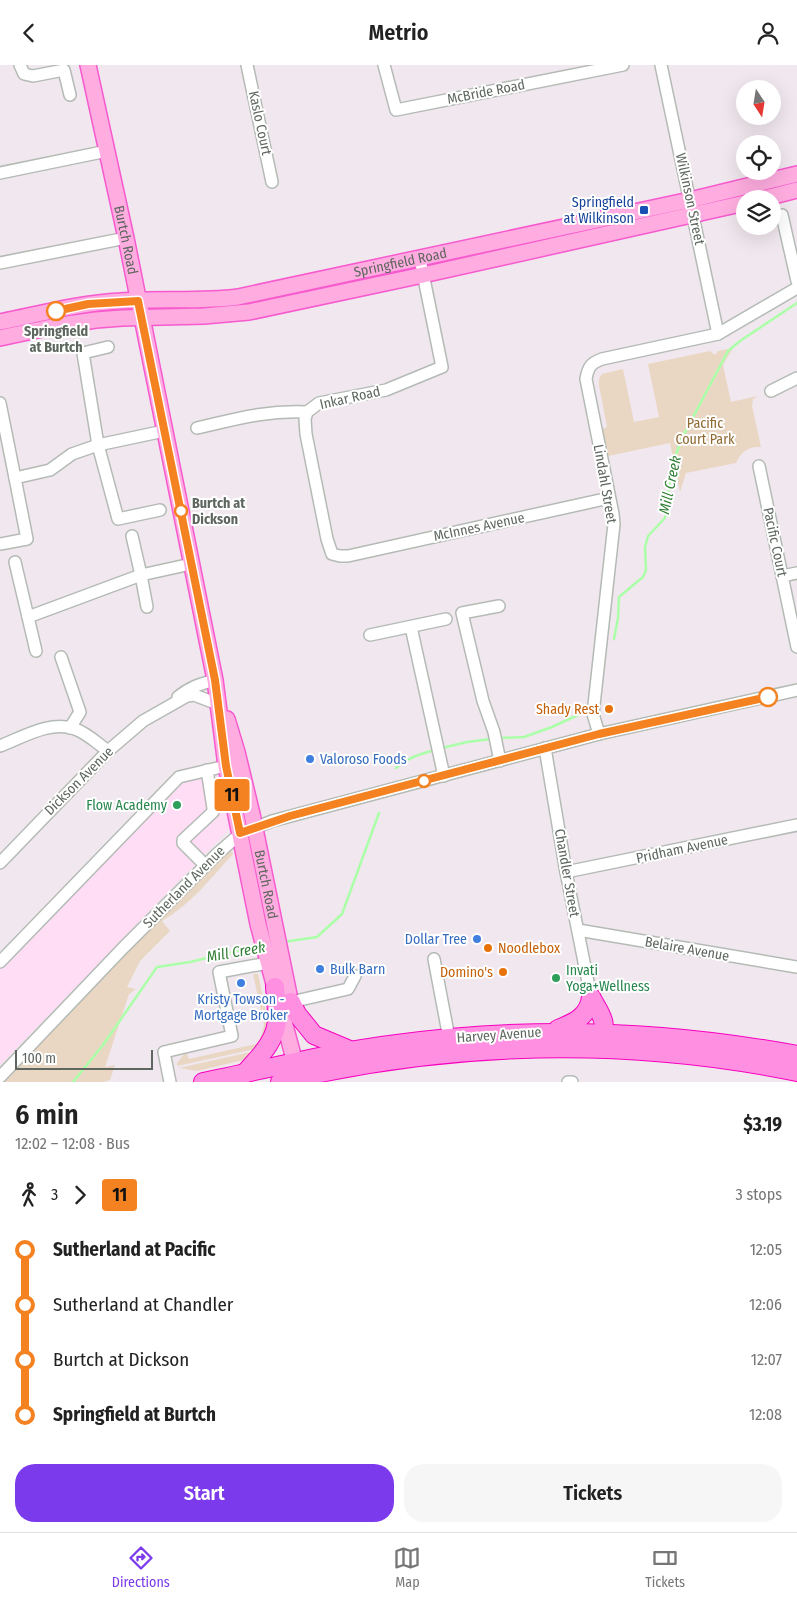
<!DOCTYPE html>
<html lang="en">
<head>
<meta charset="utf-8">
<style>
  :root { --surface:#fff; --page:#f6f6f6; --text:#222; --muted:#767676; --line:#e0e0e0; --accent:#7c3aed }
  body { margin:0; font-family:"Fira Sans Condensed",sans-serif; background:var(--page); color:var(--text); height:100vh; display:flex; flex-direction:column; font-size:19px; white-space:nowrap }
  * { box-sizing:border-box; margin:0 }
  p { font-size:16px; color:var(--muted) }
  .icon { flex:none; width:28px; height:28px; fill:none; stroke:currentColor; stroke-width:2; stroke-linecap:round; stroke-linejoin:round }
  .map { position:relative; height:1017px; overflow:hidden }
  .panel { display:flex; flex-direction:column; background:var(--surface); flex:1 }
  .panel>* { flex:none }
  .badge { padding:0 10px; border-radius:4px; font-size:18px; line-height:32px }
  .needle { width:32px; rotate:168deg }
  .fabs { position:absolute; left:736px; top:15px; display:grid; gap:10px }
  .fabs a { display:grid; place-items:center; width:45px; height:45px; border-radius:50%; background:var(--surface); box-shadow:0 5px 20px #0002; font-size:25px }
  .scale { position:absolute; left:15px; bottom:12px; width:138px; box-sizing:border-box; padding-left:5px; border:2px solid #5e675f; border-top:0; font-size:14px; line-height:18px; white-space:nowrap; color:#5e675f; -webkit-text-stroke:4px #fff; paint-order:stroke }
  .map>.badge { position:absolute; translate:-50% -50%; box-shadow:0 0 0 2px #fff }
  .legs { display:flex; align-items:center; gap:8px; height:55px; padding:0 15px; font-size:16px }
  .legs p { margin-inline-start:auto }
  .headline { display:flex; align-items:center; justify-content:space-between; height:85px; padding:0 15px }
  h1 { font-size:28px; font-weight:600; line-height:38px }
  .button { display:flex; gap:10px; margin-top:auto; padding:10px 15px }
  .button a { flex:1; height:58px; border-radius:20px; background:var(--accent); color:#fff; font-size:20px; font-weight:600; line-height:58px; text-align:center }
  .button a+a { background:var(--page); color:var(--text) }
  ul { padding:0 15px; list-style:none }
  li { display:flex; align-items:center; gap:18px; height:55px; font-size:19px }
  li i { display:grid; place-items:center; width:8px; height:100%; margin:0 6px; background:currentColor }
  li i::after { content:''; width:12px; height:12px; margin:-6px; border:4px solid; border-radius:50%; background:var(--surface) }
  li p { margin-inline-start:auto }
  li:first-child i { background:linear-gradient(#0000 50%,currentColor 0) }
  li:last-child i { background:linear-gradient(currentColor 50%,#0000 0) }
  header { display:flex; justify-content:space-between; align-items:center; height:65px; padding:0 15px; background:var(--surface); font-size:22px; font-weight:600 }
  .tabs { display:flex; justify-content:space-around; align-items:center; height:70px; border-top:1px solid var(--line); background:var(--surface); font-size:14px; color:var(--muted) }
  .tabs a { display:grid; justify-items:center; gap:2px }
  .tabs .current { color:var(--accent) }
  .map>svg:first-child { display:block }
  .commercial { fill:#ffddf5 }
  .green { fill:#e9d7c3 }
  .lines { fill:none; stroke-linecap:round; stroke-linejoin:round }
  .stream { stroke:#abffa8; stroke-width:2.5 }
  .minor-casing { stroke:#b4bbb5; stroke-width:14 }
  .major-casing { stroke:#f75ace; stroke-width:18 }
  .highway-casing { stroke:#f700c0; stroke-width:20 }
  .minor { stroke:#fff; stroke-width:11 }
  .major { stroke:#ffade0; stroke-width:15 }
  .highway { stroke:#ff8fe0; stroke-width:18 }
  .line-1-casing { stroke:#fff; stroke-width:11 }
  .line-1 { stroke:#f58220; stroke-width:8 }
  .transit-dot { fill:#1a4fb4; stroke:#fff; stroke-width:2 }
  .stop-1-dot { fill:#fff; stroke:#f58220; stroke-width:2.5 }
  .food-dot { fill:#e8710a; stroke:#fff; stroke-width:2 }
  .shop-dot { fill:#3f7fe0; stroke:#fff; stroke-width:2 }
  .leisure-dot { fill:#2e9e5b; stroke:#fff; stroke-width:2 }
  .labels { text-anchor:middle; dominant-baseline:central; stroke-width:4; stroke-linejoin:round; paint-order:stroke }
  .street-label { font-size:14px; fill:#5e675f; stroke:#fff }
  .transit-label { font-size:14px; fill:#164399; stroke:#fff; text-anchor:end }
  .stop-label { font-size:14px; font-weight:bold; fill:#5e675f; stroke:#fff }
  .park-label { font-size:14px; fill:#906a35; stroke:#fff }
  .food-label { font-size:14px; fill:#c56008; stroke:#fff; text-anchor:end }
  .shop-label { font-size:14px; fill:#366cbe; stroke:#fff; text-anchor:start }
  .leisure-label { font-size:14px; fill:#27864d; stroke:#fff; text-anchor:end }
  .water-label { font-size:15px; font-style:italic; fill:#307f34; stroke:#fff }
</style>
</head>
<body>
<header><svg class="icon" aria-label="back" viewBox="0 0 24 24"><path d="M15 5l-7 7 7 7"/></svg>Metrio<svg class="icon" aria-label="person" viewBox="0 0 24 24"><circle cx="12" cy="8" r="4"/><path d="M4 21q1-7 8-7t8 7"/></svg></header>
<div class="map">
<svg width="797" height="1017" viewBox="0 0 797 1017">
  <rect width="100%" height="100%" fill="#f1e7ee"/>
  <polygon class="commercial" points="182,707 218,707 230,763 0,1000 0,890"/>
  <g class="green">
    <path d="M733,283L723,300L731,337L758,331L753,334L752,341L761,382C748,381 741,387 736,398L686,408L680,427L670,378L608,391L602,364L607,362L599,320V314L602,309L623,304L634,357L659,352L648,299L710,286L715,290L718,286Z"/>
    <path d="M230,785L233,789C211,813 191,839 162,856L170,866L140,896L127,922L136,924L129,929L105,1002L115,1000L110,1015L103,1017H0L165,847Z"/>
    <path d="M253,909H258L268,956V964L259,983L177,1001V998L186,987L189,994L256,979C261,974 263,966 264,959Z"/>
    <polygon points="255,986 248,994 197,1006 179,1003"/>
  </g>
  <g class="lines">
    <g class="stream">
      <polyline points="614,574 618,553 619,532 643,512 646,505 645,482 648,471 665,453 672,401 682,373 728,286 740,276 797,238"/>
      <polyline points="499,673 524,672 552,662 578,650"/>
      <polyline points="442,683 467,677 491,674"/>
      <path d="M396,703C407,693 420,689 435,685"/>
      <polyline points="283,877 317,872 342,849 379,748"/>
      <polyline points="73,1017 103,980 157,902 190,897 258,881"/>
    </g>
    <g class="minor-casing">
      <g id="minor">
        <polyline points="20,0 24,9 33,11 64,5 70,30"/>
        <polyline points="247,0 272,117"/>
        <polyline points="384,0 396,45 623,0"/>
        <polyline points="661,0 718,269"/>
        <polyline points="0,108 107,86"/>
        <polyline points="782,150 797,216"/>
        <polyline points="420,194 442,302 386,325 319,338 307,347 305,354 306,369 327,474 332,489 340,491 348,491 609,433"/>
        <polyline points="0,198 126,173"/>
        <polyline points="108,282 83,288 98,380 118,454 160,445"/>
        <polyline points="771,326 797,313"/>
        <polyline points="0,338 15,413"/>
        <path d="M197,363C236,354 267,345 307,347"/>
        <polyline points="759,401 797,582"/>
        <polyline points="132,471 141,510 191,499"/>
        <polyline points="0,479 27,474 15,413 50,405 72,389 98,380 164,366"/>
        <polyline points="15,497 28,552"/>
        <polyline points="782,511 797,508"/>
        <polyline points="499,541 462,548 483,636 494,667 500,696"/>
        <polyline points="411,562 444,711"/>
        <polyline points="370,570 446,554"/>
        <polyline points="36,586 28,552 141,510 147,542"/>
        <polyline points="61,592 80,647 70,663"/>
        <path d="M178,632C190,622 200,619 215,615"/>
        <path d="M599,669L593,649L614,459L613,449L586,314C588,302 591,298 602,294L718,269L797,223"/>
        <path d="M0,681C23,672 51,655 75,664C87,668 98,679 108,686"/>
        <polyline points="545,683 566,807 591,932"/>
        <polyline points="0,798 108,686 143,656 187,631 194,630 218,639"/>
        <polyline points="205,800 183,778 183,775 213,747 213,743 207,705"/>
        <polyline points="566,807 797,760"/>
        <polyline points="578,865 797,902"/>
        <polyline points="434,894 449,973"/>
        <polyline points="0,897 179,712 226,701"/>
        <polyline points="291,937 348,924 355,911"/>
        <polyline points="0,1012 123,883 217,789 240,769 272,756 599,669 797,625"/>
        <polyline points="170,1017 164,987 232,971 219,907 268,898"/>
        <polyline points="568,1017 572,1017"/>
      </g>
    </g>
    <g class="major-casing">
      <g id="major">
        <path id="s1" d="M88,0L126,173L215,615L226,701L258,859L298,1009"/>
        <polyline points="762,134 797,125"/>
        <path id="s2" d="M0,257C40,249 80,238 120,236C160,233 199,237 238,232L690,135L797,109"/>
        <polyline points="0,273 61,260 96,255 122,253 204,251 249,247 423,210 745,138"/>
        <path id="s3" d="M227,654L237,687L252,749L293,949"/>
      </g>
    </g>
    <g class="highway-casing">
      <g id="highway">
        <path d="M591,932C600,949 611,959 597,976"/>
        <polyline points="291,937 297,949 314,970 352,986"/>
        <path d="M558,964C574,958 589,951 591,932"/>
        <path d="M244,1009C258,993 277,976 277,953C277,943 276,932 275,922"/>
        <path d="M203,1017C268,1004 331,987 397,979C531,961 663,965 797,990"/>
        <path d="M280,1017C449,976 627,972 797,1007"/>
      </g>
    </g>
    <use href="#minor" class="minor"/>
    <use href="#major" class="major"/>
    <use href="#highway" class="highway"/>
  </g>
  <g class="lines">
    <g class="line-1-casing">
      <polyline id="line-1" points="56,246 88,239 138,236 215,615 226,701 240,768 290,751 599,669 768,632"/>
    </g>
    <use href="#line-1" class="line-1"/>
  </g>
  <rect class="transit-dot" x="639" y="140" width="10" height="10" rx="2.5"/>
  <g class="stop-1-dot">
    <circle cx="56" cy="246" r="9"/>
    <circle cx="181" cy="446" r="6"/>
    <circle cx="768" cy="632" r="9"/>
    <circle cx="424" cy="716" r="6"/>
  </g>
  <g class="food-dot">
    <circle cx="609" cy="644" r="5"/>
    <circle cx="488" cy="883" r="5"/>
    <circle cx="503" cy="907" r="5"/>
  </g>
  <g class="shop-dot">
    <circle cx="310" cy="694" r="5"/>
    <circle cx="477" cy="874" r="5"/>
    <circle cx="320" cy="904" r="5"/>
    <circle cx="241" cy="918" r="5"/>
  </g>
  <g class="leisure-dot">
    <circle cx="177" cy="740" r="5"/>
    <circle cx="556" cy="913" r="5"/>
  </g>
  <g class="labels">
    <g class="street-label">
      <text transform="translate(486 27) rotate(-11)">McBride Road</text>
      <text transform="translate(260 58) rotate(78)">Kaslo Court</text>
      <text transform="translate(690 134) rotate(78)">Wilkinson Street</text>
      <text stroke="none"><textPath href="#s1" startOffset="179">Burtch Road</textPath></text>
      <text stroke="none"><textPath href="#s2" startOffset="406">Springfield Road</textPath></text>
      <text transform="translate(350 333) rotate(-13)">Inkar Road</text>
      <text transform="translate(605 419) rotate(80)">Lindahl Street</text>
      <text transform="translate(479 462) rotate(-12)">McInnes Avenue</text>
      <text transform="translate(775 477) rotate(78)">Pacific Court</text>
      <text transform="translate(79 716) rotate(-45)">Dickson Avenue</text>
      <text transform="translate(682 784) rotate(-12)">Pridham Avenue</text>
      <text transform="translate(567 808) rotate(80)">Chandler Street</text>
      <text stroke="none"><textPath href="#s3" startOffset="170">Burtch Road</textPath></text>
      <text transform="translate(184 822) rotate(-45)">Sutherland Avenue</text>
      <text transform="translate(687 884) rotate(10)">Belaire Avenue</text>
      <text transform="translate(499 970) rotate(-4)">Harvey Avenue</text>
    </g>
    <g class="transit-label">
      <text x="634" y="137">Springfield<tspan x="634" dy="16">at Wilkinson</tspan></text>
    </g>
    <g class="stop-label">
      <text x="56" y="266">Springfield<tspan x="56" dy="16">at Burtch</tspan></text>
      <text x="192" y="438" text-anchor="start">Burtch at<tspan x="192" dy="16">Dickson</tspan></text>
    </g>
    <g class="park-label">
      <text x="705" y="358">Pacific<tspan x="705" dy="16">Court Park</tspan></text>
    </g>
    <g class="food-label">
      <text x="599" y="644">Shady Rest</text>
      <text x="498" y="883" text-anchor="start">Noodlebox</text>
      <text x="493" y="907">Domino's</text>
    </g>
    <g class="shop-label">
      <text x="320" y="694">Valoroso Foods</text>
      <text x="467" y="874" text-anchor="end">Dollar Tree</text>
      <text x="330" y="904">Bulk Barn</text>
      <text x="241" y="934" text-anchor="middle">Kristy Towson -<tspan x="241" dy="16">Mortgage Broker</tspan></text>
    </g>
    <g class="leisure-label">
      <text x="167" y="740">Flow Academy</text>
      <text x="566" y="905" text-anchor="start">Invati<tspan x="566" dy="16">Yoga+Wellness</tspan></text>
    </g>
    <g class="water-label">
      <text transform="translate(670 420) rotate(-78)">Mill Creek</text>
      <text transform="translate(236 887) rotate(-10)">Mill Creek</text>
    </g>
  </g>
</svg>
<div class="fabs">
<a><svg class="needle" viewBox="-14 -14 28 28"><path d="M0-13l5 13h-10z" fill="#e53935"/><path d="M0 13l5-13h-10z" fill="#767676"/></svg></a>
<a><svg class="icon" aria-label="locate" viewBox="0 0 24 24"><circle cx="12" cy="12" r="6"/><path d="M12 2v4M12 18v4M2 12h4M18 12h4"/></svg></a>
<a><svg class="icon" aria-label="layers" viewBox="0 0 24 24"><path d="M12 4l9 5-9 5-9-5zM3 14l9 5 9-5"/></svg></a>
</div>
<div class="scale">100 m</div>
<b class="badge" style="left:232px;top:730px;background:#f58220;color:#111">11</b>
</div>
<section class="panel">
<div class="headline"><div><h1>6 min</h1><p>12:02 – 12:08 · Bus</p></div><b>$3.19</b></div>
<div class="legs"><svg class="icon" aria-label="walk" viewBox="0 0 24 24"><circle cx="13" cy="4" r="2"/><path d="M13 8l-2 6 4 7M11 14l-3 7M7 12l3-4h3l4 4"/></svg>3<svg class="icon" aria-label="forward" viewBox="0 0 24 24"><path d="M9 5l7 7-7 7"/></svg><b class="badge" style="background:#f58220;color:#111">11</b><p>3 stops</p></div>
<ul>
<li><i style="color:#f58220"></i><b>Sutherland at Pacific</b><p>12:05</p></li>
<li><i style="color:#f58220"></i><span>Sutherland at Chandler</span><p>12:06</p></li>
<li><i style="color:#f58220"></i><span>Burtch at Dickson</span><p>12:07</p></li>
<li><i style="color:#f58220"></i><b>Springfield at Burtch</b><p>12:08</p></li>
</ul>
<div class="button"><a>Start</a><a>Tickets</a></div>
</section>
<nav class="tabs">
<a class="current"><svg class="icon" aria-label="directions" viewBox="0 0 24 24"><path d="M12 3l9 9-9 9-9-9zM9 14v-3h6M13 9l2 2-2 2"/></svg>Directions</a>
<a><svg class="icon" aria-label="map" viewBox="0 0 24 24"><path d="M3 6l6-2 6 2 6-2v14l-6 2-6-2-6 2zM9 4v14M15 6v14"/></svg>Map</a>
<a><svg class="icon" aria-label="tickets" viewBox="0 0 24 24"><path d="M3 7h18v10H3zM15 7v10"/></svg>Tickets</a>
</nav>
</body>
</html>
